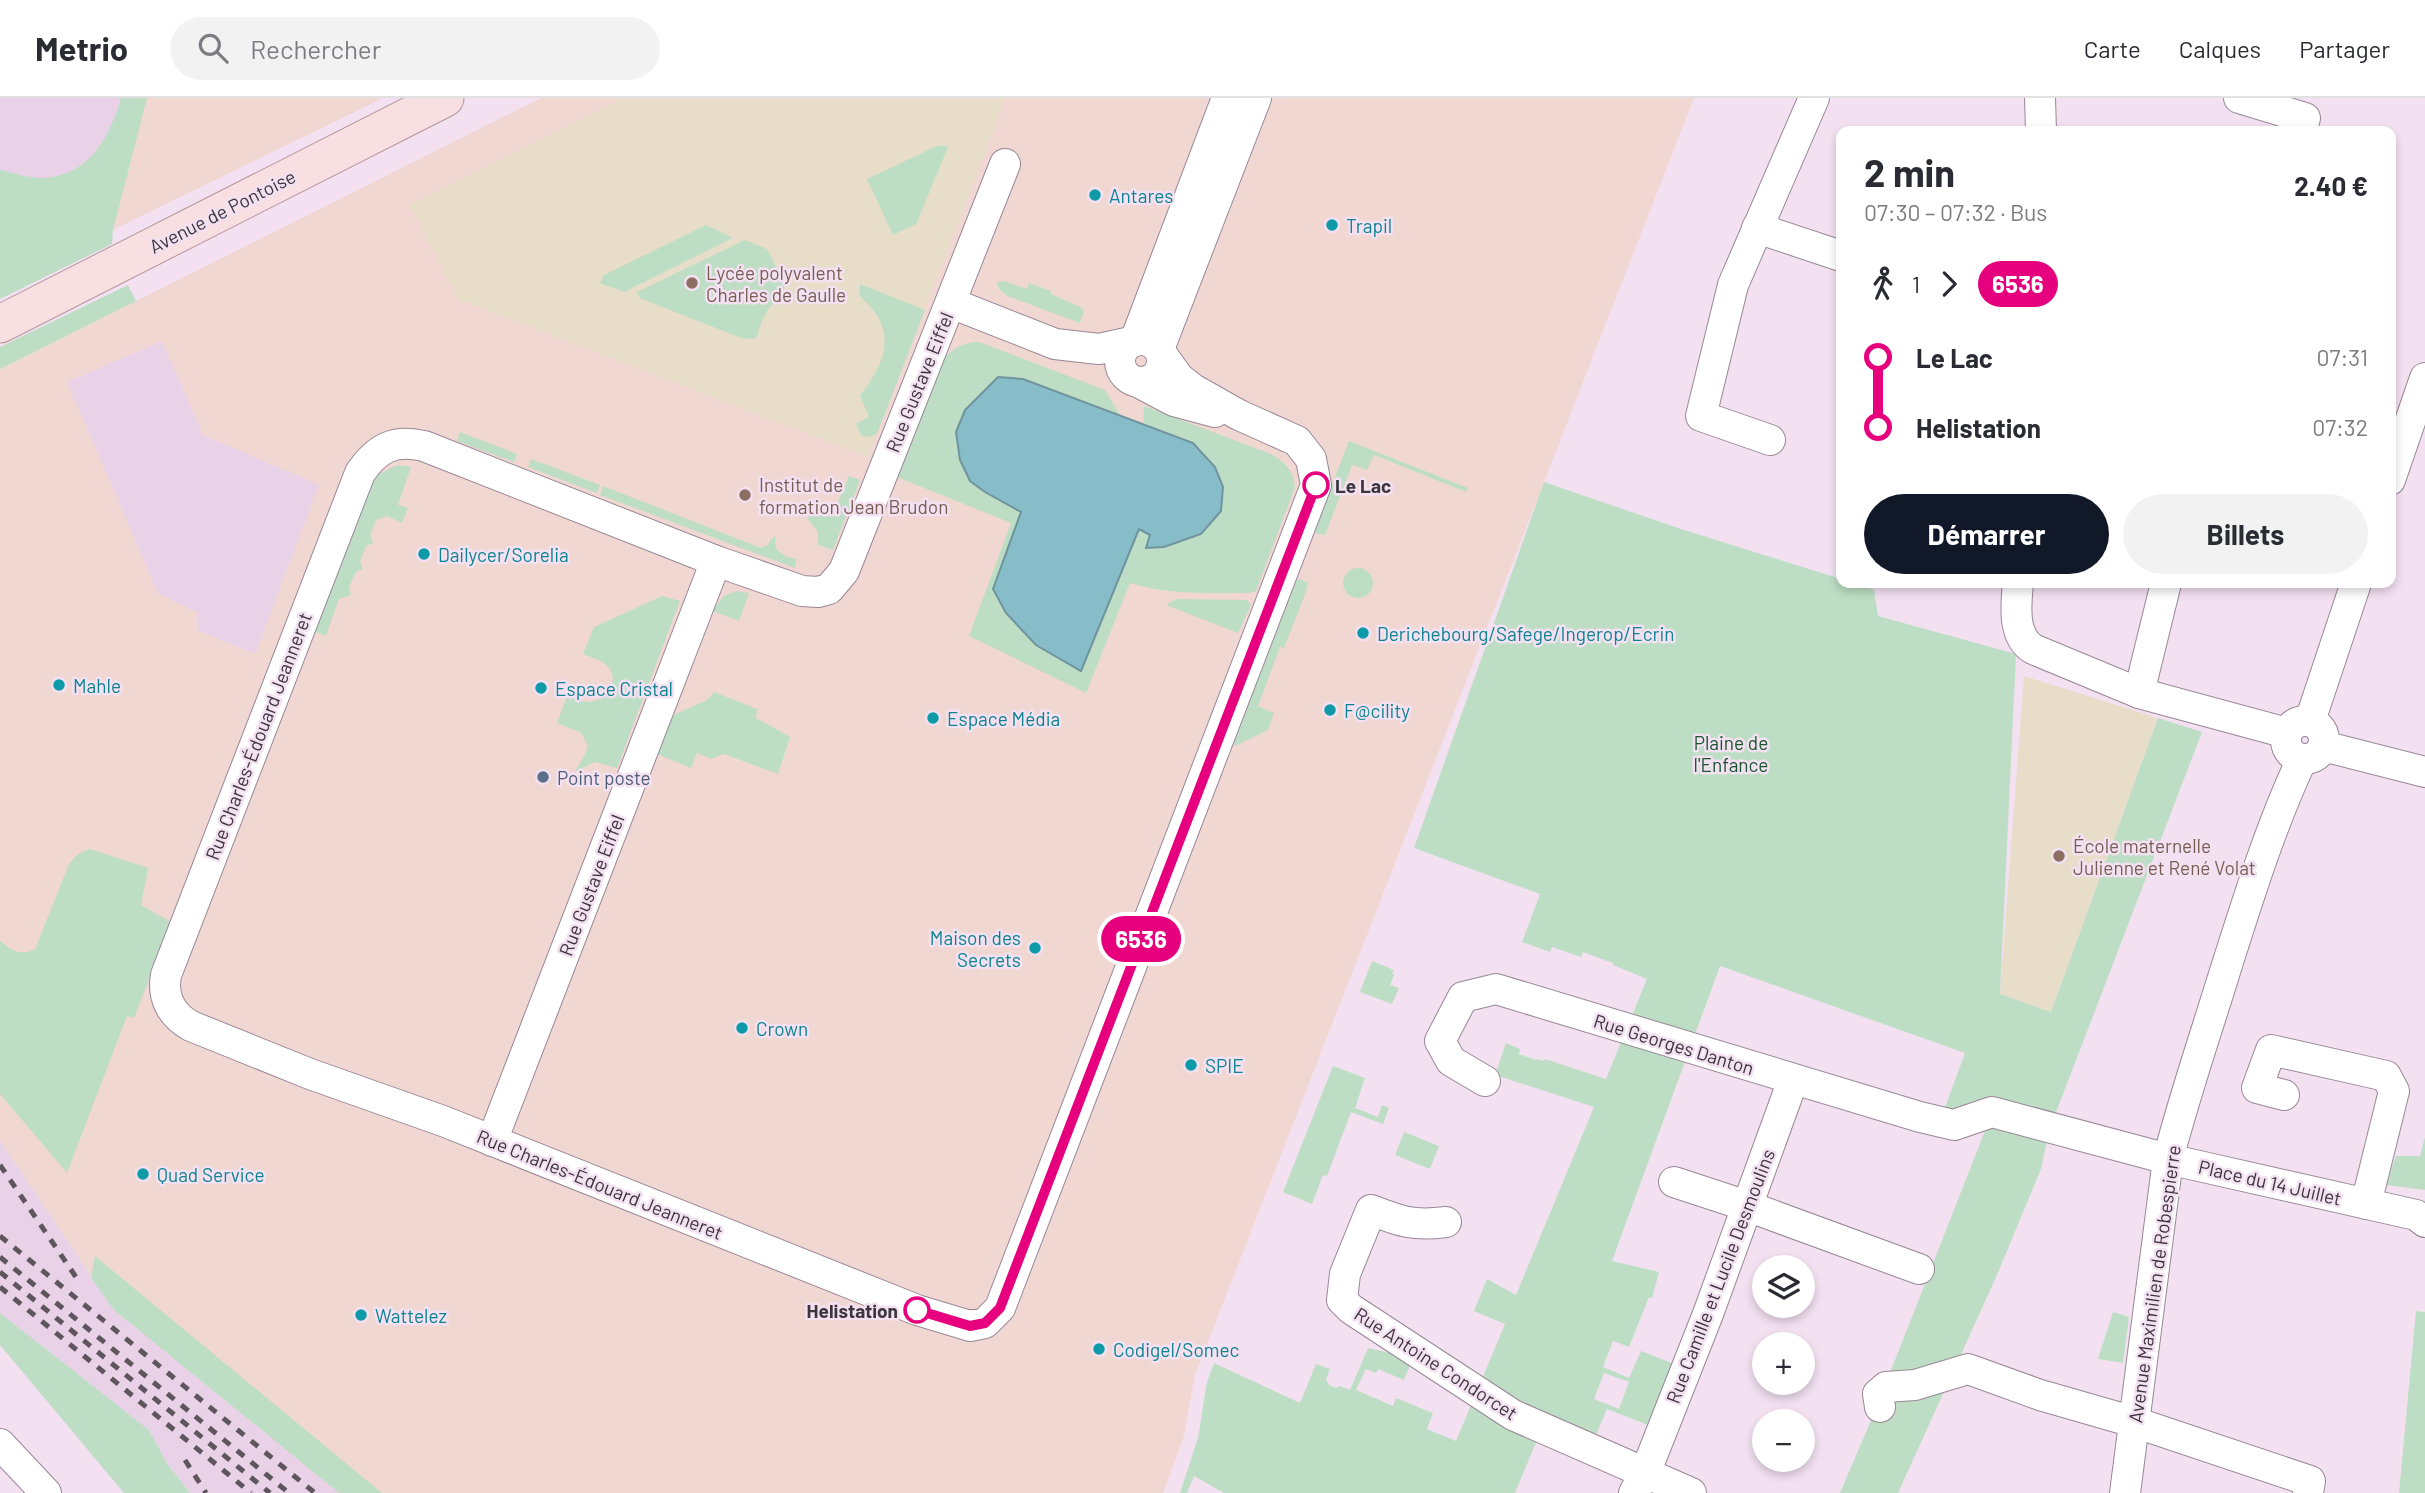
<!DOCTYPE html>
<html lang="fr">
<head>
<meta charset="utf-8">
<style>
  :root { --surface:#fff; --page:#f2f2f3; --text:#2b2b33; --muted:#7c7c81; --line:#e1e1e2; --accent:#111827 }
  body { margin:0; font-family:Barlow,sans-serif; background:var(--page); color:var(--text); height:100vh; display:flex; flex-direction:column; font-size:26px; white-space:nowrap }
  * { box-sizing:border-box; margin:0 }
  p { font-size:23px; color:var(--muted) }
  .icon { flex:none; width:38px; height:38px; fill:none; stroke:currentColor; stroke-width:2; stroke-linecap:round; stroke-linejoin:round }
  .map { position:relative; flex:1; overflow:hidden }
  .details { position:absolute; left:1836px; top:28px; width:560px; height:462px; display:flex; flex-direction:column; background:var(--surface); border-radius:14px; box-shadow:0 4px 10px #0003 }
  .details>* { flex:none }
  .badge { padding:0 14px; border-radius:23px; font-size:24px; line-height:46px }
  .buttons { position:absolute; left:1752px; top:1157px; display:grid; gap:14px }
  .buttons a { display:grid; place-items:center; width:63px; height:63px; border-radius:50%; background:var(--surface); box-shadow:0 4px 10px #0003; font-size:35px }
  .map>.badge { position:absolute; translate:-50% -50%; box-shadow:0 0 0 4px #fff }
  .legs { display:flex; align-items:center; gap:10px; height:77px; padding:0 28px; font-size:23px }
  .legs p { margin-inline-start:auto }
  .headline { display:flex; align-items:center; justify-content:space-between; height:119px; padding:0 28px }
  h1 { font-size:38px; font-weight:700; line-height:52px }
  .primary-button { display:flex; gap:14px; margin-top:auto; padding:14px 28px }
  .primary-button a { flex:1; height:80px; border-radius:42px; background:var(--accent); color:#fff; font-size:28px; font-weight:700; line-height:80px; text-align:center }
  .primary-button a+a { background:var(--page); color:var(--text) }
  ul { padding:0 28px; list-style:none }
  li { display:flex; align-items:center; gap:24px; height:70px; font-size:26px }
  li i { display:grid; place-items:center; width:10px; height:100%; margin:0 9px; background:currentColor }
  li i::after { content:''; width:18px; height:18px; margin:-9px; border:5px solid; border-radius:50%; background:var(--surface) }
  li p { margin-inline-start:auto }
  li:first-child i { background:linear-gradient(#0000 50%,currentColor 0) }
  li:last-child i { background:linear-gradient(currentColor 50%,#0000 0) }
  header { display:flex; align-items:center; gap:42px; box-sizing:border-box; height:98px; padding:0 35px; background:var(--surface); border-bottom:2px solid var(--line) }
  header strong { font-size:33px }
  nav { display:flex; gap:38px; margin-inline-start:auto; font-size:24px }
  .search { width:490px; height:63px; background:var(--page); display:flex; align-items:center; gap:18px; box-sizing:border-box; padding:0 24px; border-radius:38px; color:var(--muted); font-size:26px }
  .map>svg:first-child { display:block }
  .commercial { fill:#f1d7d2 }
  .built { fill:#e9d2e7 }
  .education { fill:#e8ddc8 }
  .green { fill:#bddec4; fill-rule:evenodd }
  .water { fill:#86bdc9; stroke:#70949e; stroke-width:2 }
  .lines { fill:none; stroke-linecap:round; stroke-linejoin:round }
  .minor-casing { stroke:#988796; stroke-width:32 }
  .major-casing { stroke:#b3969a; stroke-width:39 }
  .minor { stroke:#fff; stroke-width:30 }
  .major { stroke:#f8dfe1; stroke-width:37 }
  .rail { stroke:#5e555d; stroke-width:5; stroke-dasharray:9 9; stroke-linecap:butt }
  .line-1-casing { stroke:#fff; stroke-width:16 }
  .line-1 { stroke:#e6007e; stroke-width:10 }
  .culture-dot { fill:#0f9aa8; stroke:#f3e1f2; stroke-width:2.5 }
  .education-dot { fill:#8d6e63; stroke:#f3e1f2; stroke-width:2.5 }
  .stop-1-dot { fill:#fff; stroke:#e6007e; stroke-width:3.5 }
  .service-dot { fill:#5c6f8a; stroke:#f3e1f2; stroke-width:2.5 }
  .labels { text-anchor:middle; dominant-baseline:central; stroke-width:5; stroke-linejoin:round; paint-order:stroke }
  .culture-label { font-size:19px; fill:#0d838f; stroke:#f3e1f2; text-anchor:start }
  .street-label { font-size:19px; fill:#3c353b; stroke:#f3e1f2 }
  .education-label { font-size:19px; fill:#785e54; stroke:#f3e1f2; text-anchor:start }
  .stop-label { font-size:19px; font-weight:bold; fill:#3c353b; stroke:#f3e1f2; text-anchor:start }
  .park-label { font-size:19px; fill:#18552e; stroke:#f3e1f2 }
  .service-label { font-size:19px; fill:#4e5e75; stroke:#f3e1f2; text-anchor:start }
</style>
</head>
<body>
<header>
<strong>Metrio</strong>
<div class="search"><svg class="icon" aria-label="search" viewBox="0 0 24 24"><circle cx="10" cy="10" r="6"/><path d="M15 15l6 6"/></svg>Rechercher</div>
<nav><a>Carte</a><a>Calques</a><a>Partager</a></nav>
</header>
<div class="map">
<svg width="2425" height="1395" viewBox="0 0 2425 1395">
  <rect width="100%" height="100%" fill="#f3e1f2"/>
  <g class="commercial">
    <polygon points="147,0 383,0 113,132"/>
    <polygon points="541,0 1694,0 1195,1277 1184,1338 1163,1395 339,1395 114,1212 0,1043 0,271"/>
  </g>
  <g class="built">
    <polygon points="0,0 147,0 113,132 0,188"/>
    <polygon points="162,243 203,337 319,387 255,556 198,533 198,515 158,495 67,284"/>
    <polygon points="0,1043 114,1212 339,1395 190,1395 166,1364 149,1332 0,1215"/>
  </g>
  <g class="education">
    <polygon points="624,0 1006,0 868,359 458,201 410,107"/>
    <polygon points="2024,578 2158,620 2051,914 2000,896"/>
  </g>
  <g class="green">
    <path d="M121,0H147L113,132L112,146L0,201V72C14,75 29,80 43,80C89,78 110,39 121,0Z"/>
    <polygon points="939,47 948,49 916,126 893,137 867,81"/>
    <polygon points="706,127 733,140 624,194 600,185 604,177"/>
    <path d="M745,142L767,151L785,187C783,198 774,202 768,212C762,221 759,230 756,241L741,240L640,200L637,194Z"/>
    <polygon points="1004,183 1027,191 1029,185 1051,193 1051,196 1082,210 1084,214 1080,225 1007,198 999,191 997,184"/>
    <path d="M860,186L925,212L877,336L867,339L862,338L856,326L869,319L860,298C878,273 895,248 877,217C873,210 864,203 859,197Z"/>
    <polygon points="128,187 136,203 0,271 0,249"/>
    <path d="M979,244L1105,292L1122,320L1023,281L985,394L1021,414L1140,430L1151,437L1193,345L1143,327L1144,308L1271,356C1285,364 1293,372 1295,389L1256,493L1248,495C1207,495 1169,497 1130,485L1086,595L969,538L1011,425L897,379L943,262C952,250 964,244 979,244Z"/>
    <polygon points="460,334 517,356 514,364 457,343"/>
    <polygon points="1349,343 1468,390 1466,394 1374,357 1367,372 1352,367 1325,437 1313,435"/>
    <polygon points="531,361 600,387 597,395 528,369"/>
    <polygon points="397,367 411,369 398,407 408,410 402,425 387,418 376,422 370,437 373,445 366,448 360,464 363,471 356,474 349,489 351,497 339,501 326,538 315,534 372,385 379,376"/>
    <polygon points="849,378 860,382 833,452 818,447 818,434 807,420 815,415 826,419 833,416"/>
    <path d="M1544,384L1678,430L1841,481V485H1852L1874,492L1878,518L2016,556L2000,896L2051,914L2158,620L2202,634L2050,1030L2041,1071L1997,1177L1898,1395H1840L1875,1313L1992,1015L1940,1023L1965,955L1720,868L1612,1163L1659,1174L1652,1200L1649,1199L1629,1249L1613,1243L1603,1269L1629,1280L1641,1253L1672,1265L1648,1327L1607,1311L1596,1337L1547,1318L1515,1395H1224L1194,1378L1187,1395H1180L1198,1340L1207,1284L1214,1265L1300,1305L1316,1266L1330,1271L1326,1281L1329,1287L1336,1290L1340,1288L1350,1292L1368,1250L1413,1260L1404,1282L1378,1271L1376,1275L1366,1271L1356,1292L1393,1308L1396,1300L1433,1315L1427,1331L1456,1343L1505,1226L1474,1213L1487,1181L1516,1197L1594,1009L1495,977L1506,945L1520,951L1519,956L1536,962L1537,961L1544,963L1545,961L1606,981L1647,881L1613,867V865L1583,854L1581,859L1552,849L1550,854L1522,844L1540,796L1414,750ZM1604,1275L1629,1284L1619,1311L1594,1301Z"/>
    <path d="M603,388L761,450L768,447L771,441L776,438C771,453 784,458 796,461L795,470L600,397Z"/>
    <circle cx="1358" cy="485" r="15"/>
    <polygon points="1295,481 1300,481 1308,485 1306,494 1284,550 1280,549 1258,608 1274,615 1268,632 1235,648 1232,643"/>
    <polygon points="737,493 749,495 739,523 712,513 724,498"/>
    <path d="M662,498L680,503L617,670L595,664L576,673L571,683C575,670 584,662 588,648L581,635L557,625L567,598C574,600 581,604 589,604C608,602 623,579 604,565C598,561 590,559 583,556L594,529Z"/>
    <polygon points="1176,501 1247,502 1251,507 1238,535 1166,507"/>
    <polygon points="714,594 757,611 756,620 790,639 778,676 724,656 711,661 697,655 691,670 657,656 671,618 707,602"/>
    <path d="M90,751L148,770L141,807L171,824L134,920L127,918L67,1075L0,996V843C12,852 20,859 35,851L69,766L78,756Z"/>
    <polygon points="1372,863 1394,872 1392,875 1394,877 1390,887 1399,890 1392,906 1360,894"/>
    <polygon points="1333,968 1365,980 1355,1010 1378,1019 1382,1007 1389,1010 1383,1026 1351,1014 1327,1078 1323,1077 1312,1106 1283,1094"/>
    <polygon points="1404,1034 1439,1048 1430,1071 1395,1057"/>
    <polygon points="2425,1039 2425,1092 2386,1087 2396,1058 2420,1058"/>
    <polygon points="95,1158 382,1395 339,1395 114,1212 91,1180"/>
    <polygon points="2416,1213 2425,1214 2425,1395 2399,1395"/>
    <polygon points="2113,1214 2129,1219 2123,1265 2098,1261"/>
    <polygon points="0,1215 149,1332 166,1364 190,1395 124,1395 0,1247"/>
  </g>
  <polygon class="water" points="998,279 1023,281 1193,345 1215,369 1223,389 1221,413 1201,436 1164,449 1146,450 1150,437 1139,431 1081,573 1036,547 1006,515 993,491 1021,414 985,394 970,383 960,362 956,334 965,312"/>
  <g class="lines">
    <g class="minor-casing">
      <g id="minor">
        <polyline points="2040,0 2041,33"/>
        <polyline points="2239,0 2305,20 2301,33"/>
        <path d="M1005,66L844,473L829,491L818,494L802,493L716,463L424,348C394,341 377,350 360,375L166,877C162,899 171,917 191,928L310,976L443,1023L917,1212L970,1228L985,1225L1000,1210L1316,387L1311,361L1297,343L1239,317L1193,291L1179,280L1161,255"/>
        <polyline points="1757,130 1841,158"/>
        <polyline points="951,205 1055,246 1099,251 1131,244"/>
        <circle cx="1141" cy="263" r="21"/>
        <polyline points="1135,243 1227,0"/>
        <polyline points="1159,251 1256,0"/>
        <polyline points="1138,284 1174,303 1215,314"/>
        <polyline points="1770,342 1701,318 1733,187 1814,0"/>
        <polyline points="2390,382 2425,280"/>
        <path d="M2018,485C2016,506 2012,538 2033,551L2139,595L2287,635"/>
        <polyline points="2139,595 2166,485"/>
        <circle cx="2305" cy="642" r="19"/>
        <polyline points="2310,623 2356,485"/>
        <polyline points="2323,648 2425,674"/>
        <polyline points="1485,983 1451,963 1440,943 1463,899 1496,891 1920,1019 1954,1027 1992,1014 2168,1061 2416,1117 2425,1124"/>
        <polyline points="2284,997 2257,990 2271,952 2386,978 2394,993 2366,1106"/>
        <polyline points="492,1043 716,463"/>
        <polyline points="1674,1084 1747,1108 1919,1171"/>
        <path d="M1446,1124C1413,1128 1402,1124 1371,1112L1345,1176L1342,1202L1351,1211L1513,1317L1691,1395"/>
        <polyline points="1880,1309 1878,1296 1886,1289 1915,1287 1968,1271 2040,1297 2134,1324 2310,1383 2308,1395"/>
        <polyline points="0,1346 46,1395"/>
        <polyline points="1634,1395 1646,1373 1708,1216 1793,982"/>
        <path d="M2125,1395L2168,1061C2185,996 2207,932 2227,867C2249,798 2271,727 2302,661"/>
      </g>
    </g>
    <g class="major-casing">
      <polyline id="major" points="0,226 445,0"/>
    </g>
    <use href="#minor" class="minor"/>
    <use href="#major" class="major"/>
    <g class="rail">
      <polyline points="0,1067 78,1182"/>
      <polyline points="0,1138 315,1395"/>
      <polyline points="0,1159 289,1395"/>
      <polyline points="0,1174 270,1395"/>
      <polyline points="0,1189 251,1395"/>
      <polyline points="185,1362 206,1395"/>
    </g>
  </g>
  <g class="lines">
    <g class="line-1-casing">
      <polyline id="line-1" points="917,1212 970,1228 985,1225 1000,1210 1316,387"/>
    </g>
    <use href="#line-1" class="line-1"/>
  </g>
  <g class="culture-dot">
    <circle cx="1095" cy="97" r="7"/>
    <circle cx="1332" cy="127" r="7"/>
    <circle cx="424" cy="456" r="7"/>
    <circle cx="1363" cy="535" r="7"/>
    <circle cx="59" cy="587" r="7"/>
    <circle cx="541" cy="590" r="7"/>
    <circle cx="1330" cy="612" r="7"/>
    <circle cx="933" cy="620" r="7"/>
    <circle cx="1035" cy="850" r="7"/>
    <circle cx="742" cy="930" r="7"/>
    <circle cx="1191" cy="967" r="7"/>
    <circle cx="143" cy="1076" r="7"/>
    <circle cx="361" cy="1217" r="7"/>
    <circle cx="1099" cy="1251" r="7"/>
  </g>
  <g class="education-dot">
    <circle cx="692" cy="185" r="7"/>
    <circle cx="745" cy="397" r="7"/>
    <circle cx="2059" cy="758" r="7"/>
  </g>
  <g class="stop-1-dot">
    <circle cx="1316" cy="387" r="12"/>
    <circle cx="917" cy="1212" r="12"/>
  </g>
  <circle class="service-dot" cx="543" cy="679" r="7"/>
  <g class="labels">
    <g class="culture-label">
      <text x="1109" y="97">Antares</text>
      <text x="1346" y="127">Trapil</text>
      <text x="438" y="456">Dailycer/Sorelia</text>
      <text x="1377" y="535">Derichebourg/Safege/Ingerop/Ecrin</text>
      <text x="73" y="587">Mahle</text>
      <text x="555" y="590">Espace Cristal</text>
      <text x="1344" y="612">F@cility</text>
      <text x="947" y="620">Espace Média</text>
      <text x="1021" y="839" text-anchor="end">Maison des<tspan x="1021" dy="22">Secrets</tspan></text>
      <text x="756" y="930">Crown</text>
      <text x="1205" y="967">SPIE</text>
      <text x="157" y="1076">Quad Service</text>
      <text x="375" y="1217">Wattelez</text>
      <text x="1113" y="1251">Codigel/Somec</text>
    </g>
    <g class="street-label">
      <text transform="translate(222 113) rotate(-27)">Avenue de Pontoise</text>
      <text transform="translate(919 284) rotate(-68)">Rue Gustave Eiffel</text>
      <text transform="translate(258 638) rotate(-69)">Rue Charles-Édouard Jeanneret</text>
      <text transform="translate(591 787) rotate(-69)">Rue Gustave Eiffel</text>
      <text transform="translate(1674 946) rotate(17)">Rue Georges Danton</text>
      <text transform="translate(2270 1084) rotate(13)">Place du 14 Juillet</text>
      <text transform="translate(600 1086) rotate(22)">Rue Charles-Édouard Jeanneret</text>
      <text transform="translate(1720 1178) rotate(-69)">Rue Camille et Lucile Desmoulins</text>
      <text transform="translate(2154 1186) rotate(-82)">Avenue Maximilien de Robespierre</text>
      <text transform="translate(1436 1265) rotate(33)">Rue Antoine Condorcet</text>
    </g>
    <g class="education-label">
      <text x="706" y="174">Lycée polyvalent<tspan x="706" dy="22">Charles de Gaulle</tspan></text>
      <text x="759" y="386">Institut de<tspan x="759" dy="22">formation Jean Brudon</tspan></text>
      <text x="2073" y="747">École maternelle<tspan x="2073" dy="22">Julienne et René Volat</tspan></text>
    </g>
    <g class="stop-label">
      <text x="1335" y="387">Le Lac</text>
      <text x="898" y="1212" text-anchor="end">Helistation</text>
    </g>
    <g class="park-label">
      <text x="1731" y="644">Plaine de<tspan x="1731" dy="22">l'Enfance</tspan></text>
    </g>
    <g class="service-label">
      <text x="557" y="679">Point poste</text>
    </g>
  </g>
</svg>
<div class="buttons">
<a><svg class="icon" aria-label="layers" viewBox="0 0 24 24"><path d="M12 4l9 5-9 5-9-5zM3 14l9 5 9-5"/></svg></a>
<a>+</a>
<a>−</a>
</div>
<b class="badge" style="left:1141px;top:841px;background:#e6007e;color:#fff">6536</b>
<section class="details">
<div class="headline"><div><h1>2 min</h1><p>07:30 – 07:32 · Bus</p></div><b>2.40 €</b></div>
<div class="legs"><svg class="icon" aria-label="walk" viewBox="0 0 24 24"><circle cx="13" cy="4" r="2"/><path d="M13 8l-2 6 4 7M11 14l-3 7M7 12l3-4h3l4 4"/></svg>1<svg class="icon" aria-label="forward" viewBox="0 0 24 24"><path d="M9 5l7 7-7 7"/></svg><b class="badge" style="background:#e6007e;color:#fff">6536</b></div>
<ul>
<li><i style="color:#e6007e"></i><b>Le Lac</b><p>07:31</p></li>
<li><i style="color:#e6007e"></i><b>Helistation</b><p>07:32</p></li>
</ul>
<div class="primary-button"><a>Démarrer</a><a>Billets</a></div>
</section>
</div>
</body>
</html>
